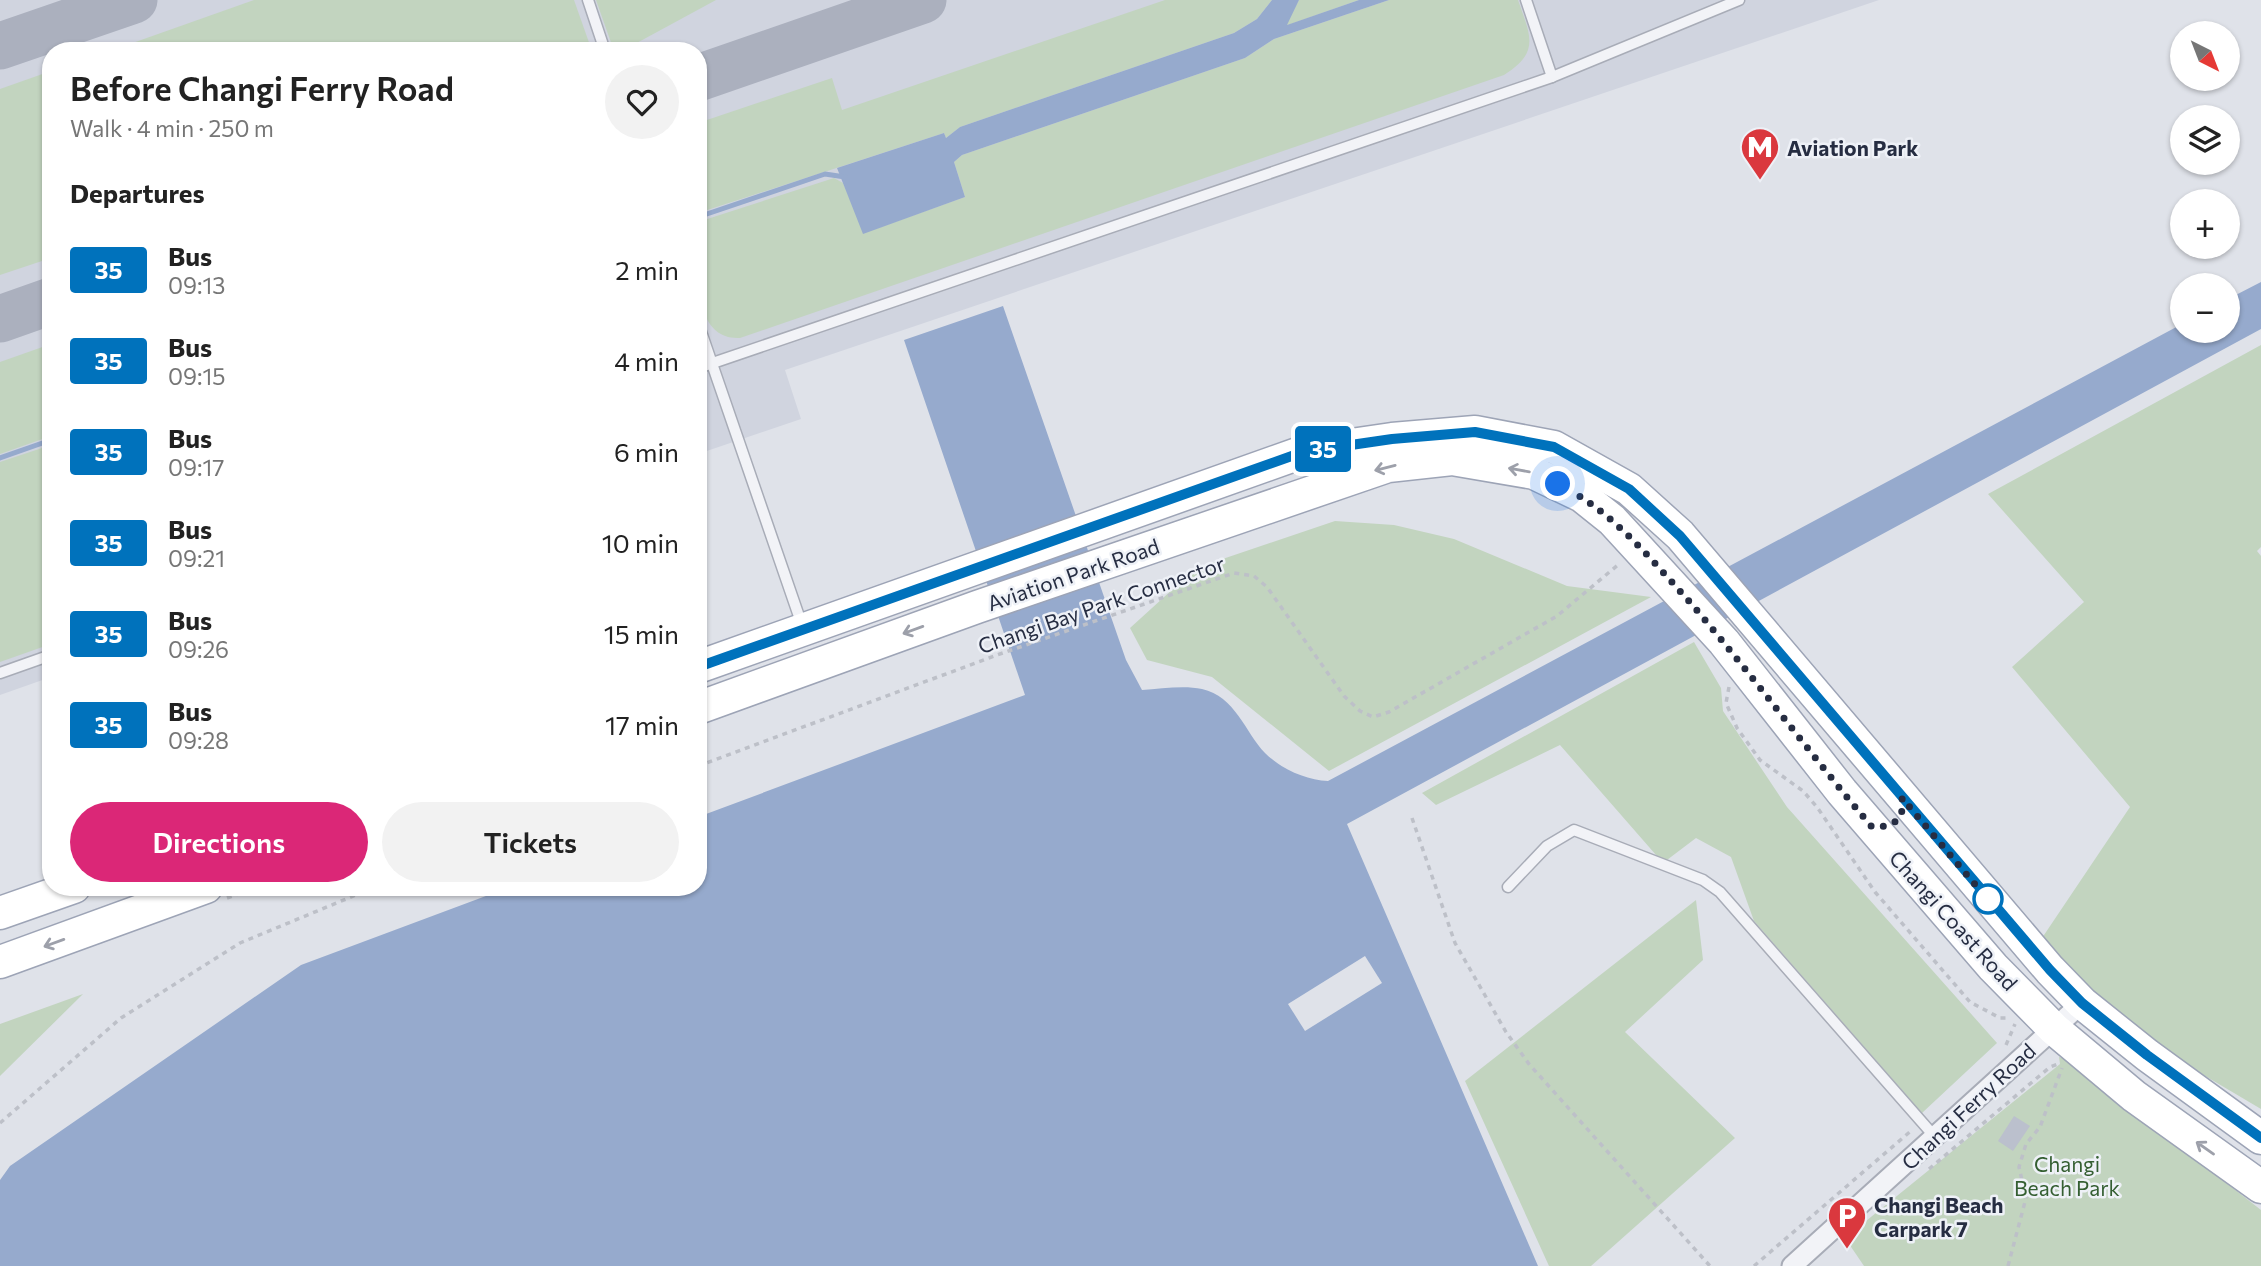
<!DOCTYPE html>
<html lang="en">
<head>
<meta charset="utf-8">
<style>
  :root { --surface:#fff; --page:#f2f2f2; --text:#222; --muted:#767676; --accent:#db2777 }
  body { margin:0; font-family:Commissioner,sans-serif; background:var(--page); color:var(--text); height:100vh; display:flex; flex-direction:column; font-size:26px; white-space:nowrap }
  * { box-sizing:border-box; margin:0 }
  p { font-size:23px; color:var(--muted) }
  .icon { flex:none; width:38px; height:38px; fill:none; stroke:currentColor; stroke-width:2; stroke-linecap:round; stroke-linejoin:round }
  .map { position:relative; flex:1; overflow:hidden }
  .drawer { position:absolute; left:42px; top:42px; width:665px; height:854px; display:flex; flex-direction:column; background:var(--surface); border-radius:28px; box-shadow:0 2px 5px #0004 }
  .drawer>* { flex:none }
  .badge { padding:0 14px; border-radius:5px; font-size:24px; line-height:46px }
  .needle { width:46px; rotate:138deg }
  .controls { position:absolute; left:2170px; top:21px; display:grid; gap:14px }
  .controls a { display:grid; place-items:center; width:70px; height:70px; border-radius:50%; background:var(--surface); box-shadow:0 2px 5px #0004; font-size:35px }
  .you { position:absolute; width:35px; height:35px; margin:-18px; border:5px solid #fff; border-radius:50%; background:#1a73e8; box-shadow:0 0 0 10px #1a73e833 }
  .map>.badge { position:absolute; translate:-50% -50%; box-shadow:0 0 0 4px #fff }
  h2 { padding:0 28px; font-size:26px; line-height:63px }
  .round { display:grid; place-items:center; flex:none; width:74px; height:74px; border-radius:37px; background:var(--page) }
  .summary { display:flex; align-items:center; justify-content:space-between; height:119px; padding:0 28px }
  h1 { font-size:33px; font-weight:600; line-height:52px }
  .button { display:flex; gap:14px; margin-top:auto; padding:14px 28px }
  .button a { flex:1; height:80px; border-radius:42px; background:var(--accent); color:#fff; font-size:28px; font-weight:600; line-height:80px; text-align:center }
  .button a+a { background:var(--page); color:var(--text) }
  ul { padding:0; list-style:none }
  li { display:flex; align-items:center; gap:21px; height:91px; padding:0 28px }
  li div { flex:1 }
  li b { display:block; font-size:26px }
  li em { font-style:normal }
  li .badge { min-width:77px; font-weight:700; text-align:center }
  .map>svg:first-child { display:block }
  .built { fill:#d0d4df }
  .green { fill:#c2d4bf }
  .water { fill:#96aacd }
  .pier { fill:#dfe2e9 }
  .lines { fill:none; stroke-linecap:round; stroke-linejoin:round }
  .stream { stroke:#96aacd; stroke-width:5 }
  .taxiway { stroke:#abb0be; stroke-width:47 }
  .building { fill:#bbc0cd }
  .service-casing { stroke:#a8acb7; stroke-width:13 }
  .minor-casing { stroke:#a8acb7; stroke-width:23 }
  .primary-casing { stroke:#9da4b6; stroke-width:35 }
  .path { stroke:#bdc0c8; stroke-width:3.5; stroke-dasharray:5 5; stroke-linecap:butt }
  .service { stroke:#f2f3f7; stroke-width:10 }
  .minor { stroke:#f2f3f7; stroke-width:19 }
  .primary { stroke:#fff; stroke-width:32 }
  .oneway { stroke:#9da0aa }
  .line-casing { stroke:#fff; stroke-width:16 }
  .line { stroke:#0072bc; stroke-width:10 }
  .walk { stroke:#262d42; stroke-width:7; stroke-dasharray:0 12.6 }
  .stop-dot { fill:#fff; stroke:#0072bc; stroke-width:3.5 }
  .labels { text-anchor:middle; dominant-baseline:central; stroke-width:5; stroke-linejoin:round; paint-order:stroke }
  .poi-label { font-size:21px; font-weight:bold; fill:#262d42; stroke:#eef1f7; text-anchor:start }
  .street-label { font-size:21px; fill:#262d42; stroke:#eef1f7 }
  .park-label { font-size:21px; fill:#355f32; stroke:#eef1f7 }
</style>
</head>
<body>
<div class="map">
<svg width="2261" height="1266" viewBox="0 0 2261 1266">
  <rect width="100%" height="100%" fill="#dfe2e9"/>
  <polygon class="built" points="0,0 1879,0 785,370 801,419 698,454 698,51 51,51 51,677 0,695"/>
  <g class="green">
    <polygon points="254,0 574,0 592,51 110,51"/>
    <polygon points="596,0 716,0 622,51 614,51"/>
    <polygon points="1165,0 1272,0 1257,19 1234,33 960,127 946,138 944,133 698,213 698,123 832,78 842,110"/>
    <polygon points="1299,0 1359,0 1285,26"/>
    <path d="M1389,0H1518C1530,35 1541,52 1504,75L740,338C688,341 698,257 698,222L834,178L843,183L864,233L965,197L954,162L962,155L1245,58L1274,39Z"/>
    <polygon points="51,71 51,258 0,275 0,89"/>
    <polygon points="51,344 51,436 0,454 0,362"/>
    <polygon points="2261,345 2261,547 2257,551 2261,556 2261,1109 2136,1035 2040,941 2130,807 2012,667 2084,602 1988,494"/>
    <polygon points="51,445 51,644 0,662 0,462"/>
    <polygon points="1335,521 1394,525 1454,539 1567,586 1651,597 1329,771 1212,677 1147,660 1130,628 1196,568"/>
    <polygon points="1694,642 1721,688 1723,711 1787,807 1997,1043 1922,1113 1754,921 1731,857 1696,838 1663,863 1560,745 1436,805 1422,793"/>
    <polygon points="1696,900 1703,960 1625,1032 1735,1138 1591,1266 1549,1266 1465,1081"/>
    <polygon points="83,994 0,1076 0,1024"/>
    <polygon points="2059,1057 2067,1059 2261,1210 2261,1266 1864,1266 1845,1238 2060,1064"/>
  </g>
  <g class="water">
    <polygon points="1272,0 1299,0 1287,25 1359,0 1389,0 1274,39 1245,58 962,155 954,162 965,197 863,234 837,168 944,133 946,138 960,127 1234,33 1257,19"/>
    <path d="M2261,282V329L1347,824L1538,1266H0V1180L10,1166L301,965L510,887H698V817L1025,695L904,340L1003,306L1126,660L1142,690C1161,689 1183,685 1202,689C1235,696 1245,732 1265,753C1281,769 1306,780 1328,781L2182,324V331H2228V299Z"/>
  </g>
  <polygon class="pier" points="1365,956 1382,983 1305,1031 1288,1004"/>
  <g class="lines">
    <g class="stream">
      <polyline points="698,217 825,174 845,177"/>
      <polyline points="0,458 51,440"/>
    </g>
    <g class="taxiway">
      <polyline points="0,46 134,0"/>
      <polyline points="698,78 923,0"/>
      <polyline points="0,319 51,301"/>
    </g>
  </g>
  <polygon class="building" points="2014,1116 2030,1126 2013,1151 1998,1141"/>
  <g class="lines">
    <g class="service-casing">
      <g id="service">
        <polyline points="588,0 605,51"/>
        <polyline points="1526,0 1552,77"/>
        <polyline points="698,323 802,625"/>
        <polyline points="698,368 1552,77 1739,0"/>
        <polyline points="0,673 51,655"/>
        <polyline points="1508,887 1547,846 1574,830 1703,880 1720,892 1935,1137"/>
      </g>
    </g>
    <g class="minor-casing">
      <polyline id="minor" points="1792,1266 2082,1003"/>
    </g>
    <g class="primary-casing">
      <g id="primary">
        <polyline points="698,667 1303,452 1392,439 1475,432 1554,447 1629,489 1680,535 2050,970 2082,1003 2147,1055 2261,1138"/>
        <polyline points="698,708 977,607 1388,466 1452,459 1534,473 1582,496 1612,520 1724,642 1842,792 1993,967 2054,1029 2134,1096 2261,1187"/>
        <polyline points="0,913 74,887"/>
        <polyline points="0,962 206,887"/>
      </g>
    </g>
    <g class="path">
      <polyline points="1729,687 1726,703 1737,728 1760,760 1803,791 1817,807 1875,892 1970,1002 2000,1018 2010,1018"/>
      <polyline points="698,766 997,655 1234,573 1254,576 1267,587 1344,696 1360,711 1373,717 1389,712 1557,616 1619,564"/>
      <polyline points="1412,818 1455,943 1506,1032 1529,1064 1710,1266"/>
      <polyline points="227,898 257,887"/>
      <polyline points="2006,1045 2015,1024"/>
      <polyline points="0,1123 121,1018 240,943 375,887"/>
      <polyline points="1929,1169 2050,1067 2058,1064"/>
      <polyline points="1754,1266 1912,1130"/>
      <polyline points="2008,1266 2026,1198 2019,1167 2026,1144 2040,1127 2062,1068"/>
    </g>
    <use href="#service" class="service"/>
    <use href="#minor" class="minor"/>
    <use href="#primary" class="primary"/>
  </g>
  <defs><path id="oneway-shaft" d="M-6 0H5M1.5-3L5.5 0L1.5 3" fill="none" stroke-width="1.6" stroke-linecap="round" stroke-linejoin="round" transform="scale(1.75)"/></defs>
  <g class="oneway">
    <use href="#oneway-shaft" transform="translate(1385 468) rotate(166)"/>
    <use href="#oneway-shaft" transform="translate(1519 470) rotate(-170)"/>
    <use href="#oneway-shaft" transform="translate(913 630) rotate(160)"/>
    <use href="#oneway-shaft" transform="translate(54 943) rotate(160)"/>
    <use href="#oneway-shaft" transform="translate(2205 1148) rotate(-145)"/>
  </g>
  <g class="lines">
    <g class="line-casing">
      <polyline id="line" points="698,667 1303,452 1392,439 1475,432 1554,447 1629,489 1680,536 2050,970 2082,1003 2147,1055 2261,1138"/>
    </g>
    <use href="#line" class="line"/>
    <path class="walk" d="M1558,484C1611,510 1649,557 1688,600C1752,674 1809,753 1872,827C1894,827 1905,820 1902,798L1989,901L1988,899"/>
  </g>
  <defs>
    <g id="metro-pin" transform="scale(2.0125)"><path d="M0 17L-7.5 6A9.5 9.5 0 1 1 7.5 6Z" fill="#da383e" stroke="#eef1f7"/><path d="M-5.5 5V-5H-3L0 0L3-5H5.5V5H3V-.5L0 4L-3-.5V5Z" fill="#fff"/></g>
    <g id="parking-pin" transform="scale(2.0125)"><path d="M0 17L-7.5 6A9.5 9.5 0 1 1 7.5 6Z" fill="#da383e" stroke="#eef1f7"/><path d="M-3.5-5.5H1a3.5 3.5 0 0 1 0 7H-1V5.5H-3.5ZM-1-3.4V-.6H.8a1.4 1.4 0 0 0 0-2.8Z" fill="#fff"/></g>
  </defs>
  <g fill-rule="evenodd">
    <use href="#metro-pin" x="1760" y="147"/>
    <use href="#parking-pin" x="1847" y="1216"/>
  </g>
  <circle class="stop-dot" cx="1988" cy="899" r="14"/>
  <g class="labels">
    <g class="poi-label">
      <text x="1787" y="147">Aviation Park</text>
      <text x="1874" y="1204">Changi Beach<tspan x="1874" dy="24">Carpark 7</tspan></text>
    </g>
    <g class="street-label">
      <text transform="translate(1073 574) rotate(-19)">Aviation Park Road</text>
      <text transform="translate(1101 604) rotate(-19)">Changi Bay Park Connector</text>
      <text transform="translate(1954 920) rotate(48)">Changi Coast Road</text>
      <text transform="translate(1968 1106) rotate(-43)">Changi Ferry Road</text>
    </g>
    <g class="park-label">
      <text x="2067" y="1163">Changi<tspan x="2067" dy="24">Beach Park</tspan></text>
    </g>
  </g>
</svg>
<div class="controls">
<a><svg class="needle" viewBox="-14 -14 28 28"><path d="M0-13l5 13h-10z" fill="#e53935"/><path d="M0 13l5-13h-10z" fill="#767676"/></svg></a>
<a><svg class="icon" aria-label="layers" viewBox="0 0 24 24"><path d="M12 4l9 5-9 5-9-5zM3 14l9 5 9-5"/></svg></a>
<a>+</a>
<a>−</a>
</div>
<div class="you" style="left:1558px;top:484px"></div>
<b class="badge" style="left:1323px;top:449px;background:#0072bc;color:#fff">35</b>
<section class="drawer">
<div class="summary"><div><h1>Before Changi Ferry Road</h1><p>Walk · 4 min · 250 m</p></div><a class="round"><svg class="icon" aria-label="heart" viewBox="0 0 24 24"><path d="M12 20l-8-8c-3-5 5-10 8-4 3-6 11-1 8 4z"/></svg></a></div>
<h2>Departures</h2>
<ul>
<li><span class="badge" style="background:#0072bc;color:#fff">35</span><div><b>Bus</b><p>09:13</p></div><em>2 min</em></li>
<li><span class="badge" style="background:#0072bc;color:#fff">35</span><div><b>Bus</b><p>09:15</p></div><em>4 min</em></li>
<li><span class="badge" style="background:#0072bc;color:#fff">35</span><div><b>Bus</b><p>09:17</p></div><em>6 min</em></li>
<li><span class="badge" style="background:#0072bc;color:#fff">35</span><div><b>Bus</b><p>09:21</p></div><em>10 min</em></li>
<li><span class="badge" style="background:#0072bc;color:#fff">35</span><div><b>Bus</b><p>09:26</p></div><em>15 min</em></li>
<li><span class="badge" style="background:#0072bc;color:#fff">35</span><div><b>Bus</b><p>09:28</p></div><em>17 min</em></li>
</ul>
<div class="button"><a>Directions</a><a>Tickets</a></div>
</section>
</div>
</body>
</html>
